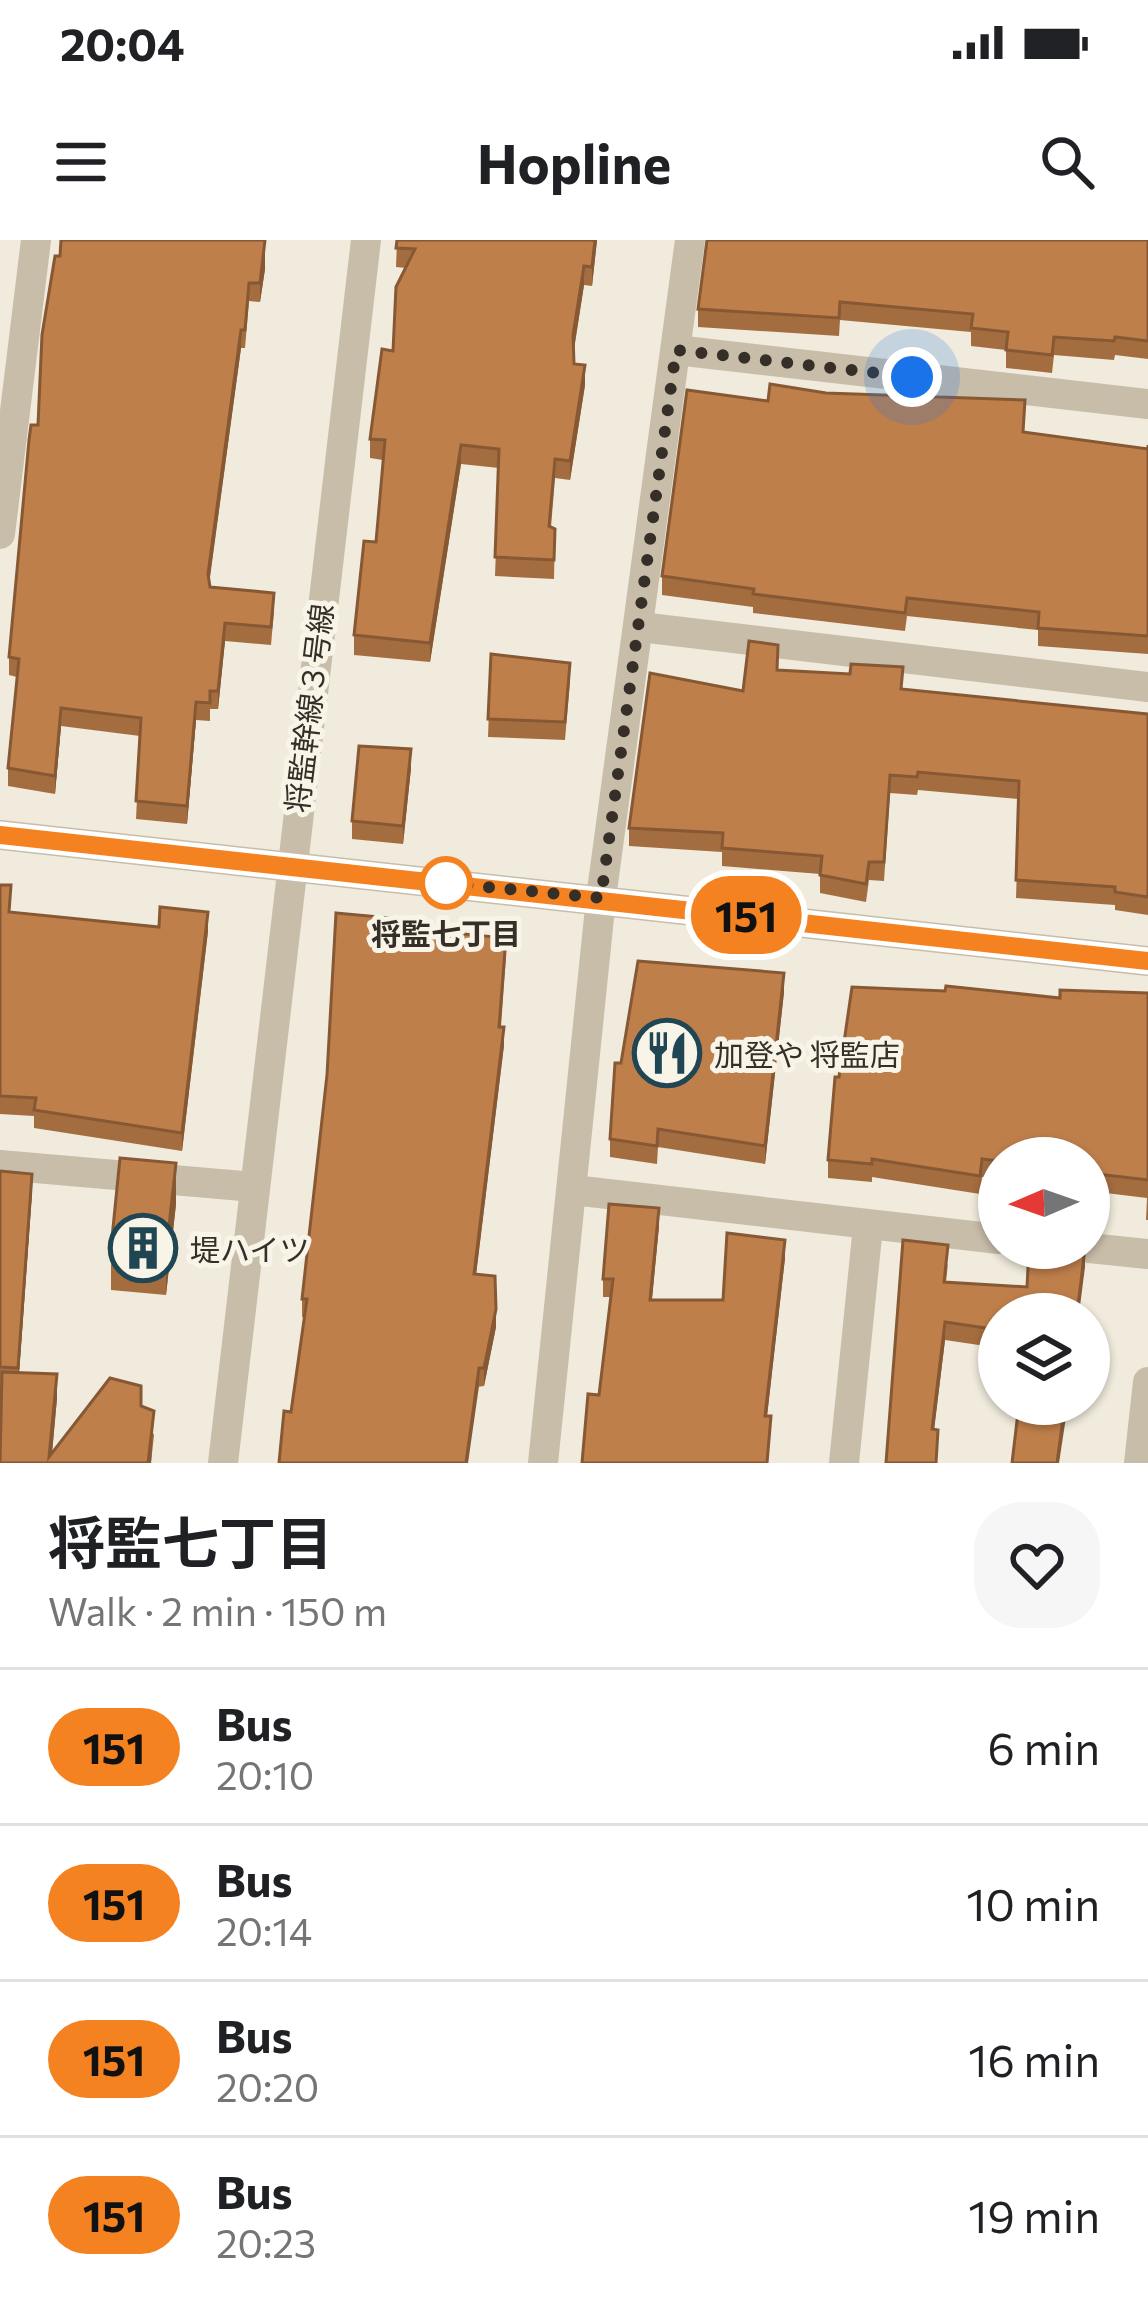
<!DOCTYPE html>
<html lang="en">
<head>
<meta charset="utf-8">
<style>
  :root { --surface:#fff; --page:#f6f6f6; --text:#202124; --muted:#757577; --line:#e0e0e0 }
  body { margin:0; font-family:Commissioner,"Noto Sans JP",sans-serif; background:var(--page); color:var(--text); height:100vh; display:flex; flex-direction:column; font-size:45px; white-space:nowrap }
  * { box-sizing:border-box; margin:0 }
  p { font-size:39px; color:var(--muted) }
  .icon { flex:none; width:66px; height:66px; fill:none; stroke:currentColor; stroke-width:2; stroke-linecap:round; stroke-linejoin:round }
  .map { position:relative; height:1223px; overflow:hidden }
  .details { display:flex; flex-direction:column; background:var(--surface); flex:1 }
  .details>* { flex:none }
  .badge { padding:0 24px; border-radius:39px; font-size:42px; line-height:78px }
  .needle { width:78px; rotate:268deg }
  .buttons { position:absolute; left:978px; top:897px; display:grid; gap:24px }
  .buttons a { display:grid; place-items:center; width:132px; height:132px; border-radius:50%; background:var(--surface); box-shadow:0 3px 9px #0004; font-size:60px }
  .you { position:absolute; width:60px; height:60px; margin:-30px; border:9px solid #fff; border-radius:50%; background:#1a73e8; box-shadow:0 0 0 18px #1a73e833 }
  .map>.badge { position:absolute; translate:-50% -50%; box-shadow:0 0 0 6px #fff }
  .round { display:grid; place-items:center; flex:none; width:126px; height:126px; border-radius:48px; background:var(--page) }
  .overview { display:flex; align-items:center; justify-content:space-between; height:204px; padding:0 48px }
  h1 { font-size:57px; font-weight:700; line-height:90px }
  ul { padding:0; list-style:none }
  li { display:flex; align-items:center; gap:36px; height:156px; padding:0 48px; border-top:3px solid var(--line) }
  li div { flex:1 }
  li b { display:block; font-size:45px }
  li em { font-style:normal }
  li .badge { min-width:132px; font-weight:700; text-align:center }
  .status { display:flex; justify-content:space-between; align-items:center; height:84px; padding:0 60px; background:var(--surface); direction:ltr }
  .status svg { height:33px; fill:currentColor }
  header { display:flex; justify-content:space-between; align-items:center; height:156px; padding:0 48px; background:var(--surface); font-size:54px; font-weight:700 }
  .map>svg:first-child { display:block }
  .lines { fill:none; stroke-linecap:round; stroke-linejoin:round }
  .minor { stroke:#c8bda9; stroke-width:30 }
  .wall { fill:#a46d40 }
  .shaded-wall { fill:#865934 }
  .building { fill:#bf7f4b; stroke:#865934; stroke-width:3 }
  .line-casing { stroke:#fff; stroke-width:27 }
  .line { stroke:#f58220; stroke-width:18 }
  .walk { stroke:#352f28; stroke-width:12; stroke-dasharray:0 21.6 }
  .stop-dot { fill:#fff; stroke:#f58220; stroke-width:6 }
  .labels { text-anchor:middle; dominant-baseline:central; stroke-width:10; stroke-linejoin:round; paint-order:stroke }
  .street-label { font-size:30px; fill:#352f28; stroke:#f8f4e8 }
  .stop-label { font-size:30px; font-weight:bold; fill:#352f28; stroke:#f8f4e8 }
  .poi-label { font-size:30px; fill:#352f28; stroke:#f8f4e8; text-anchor:start }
</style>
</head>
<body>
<div class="status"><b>20:04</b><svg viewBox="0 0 49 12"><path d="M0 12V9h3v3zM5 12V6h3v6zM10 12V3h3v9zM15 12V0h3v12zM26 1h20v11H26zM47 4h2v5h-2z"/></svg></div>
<header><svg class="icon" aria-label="menu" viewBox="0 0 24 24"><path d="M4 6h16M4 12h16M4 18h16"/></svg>Hopline<svg class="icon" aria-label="search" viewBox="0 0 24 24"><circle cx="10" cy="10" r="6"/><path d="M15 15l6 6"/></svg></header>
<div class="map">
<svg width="1148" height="1223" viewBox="0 0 1148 1223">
  <rect width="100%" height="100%" fill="#f0ebdc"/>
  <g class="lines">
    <g class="minor">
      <polyline points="676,110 1148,164"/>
      <polyline points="0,294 36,0"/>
      <polyline points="640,387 1148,447"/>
      <polyline points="0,595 1148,721"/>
      <polyline points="0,925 254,947"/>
      <polyline points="573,950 999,999"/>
      <polyline points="1089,1008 1148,1014"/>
      <polyline points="223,1223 366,0"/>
      <polyline points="543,1223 601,658 690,0"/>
      <polyline points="844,1223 868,986"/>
      <polyline points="1139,1223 1148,1142"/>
    </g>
  </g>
  <g class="wall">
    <polygon points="397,0 597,0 592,46 584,45 574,110 574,124 585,145 570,240 555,238 551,287 555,289 554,339 495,336 499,228 461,224 430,422 354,415 354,395 376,302 383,220 370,218 370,199 393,111 406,28 396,27"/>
    <polygon points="1148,0 1148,119 1115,115 1114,120 1054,115 1052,133 1006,128 1006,110 971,106 971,92 840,80 839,96 698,87 698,69"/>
    <polygon points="60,16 265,29 260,62 249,61 245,108 241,108 209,342 210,347 274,371 271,405 225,401 218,469 210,469 210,481 196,480 187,584 136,579 140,496 61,486 55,554 8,546 8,528 17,437 9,435 9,417"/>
    <polygon points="1024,192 1148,209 1148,205 1148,414 1038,406 1038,390 907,376 905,391 753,373 753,367 662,355 662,336"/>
    <polygon points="491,414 570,441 565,500 488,497"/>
    <polygon points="903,449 1148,474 1148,675 1115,670 1115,665 1016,658 1019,559 918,550 917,555 890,553 884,641 869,640 866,662 820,653 820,634 722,626 722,612 629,606 629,588 743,451"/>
    <polygon points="411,528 403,604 352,599 352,581"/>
    <polygon points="0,645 11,673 208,691 182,911 34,888 34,876 0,874"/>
    <polygon points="402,688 506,716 501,787 504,805 476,1034 496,1087 484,1146 291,1172 304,1077 302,1077 302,1059"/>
    <polygon points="784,752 765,924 658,907 657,924 610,917 610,899 621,823"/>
    <polygon points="1148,753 1148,980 1146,980 1147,958 1089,951 1089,918 999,918 999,940 982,937 980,954 872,937 872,942 828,938 828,920 839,837 1060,758"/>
    <polygon points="0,931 32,952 19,1133 57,1158 52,1214 141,1166 154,1195 151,1223 0,1223"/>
    <polygon points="176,964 166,1055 111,1050 111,1008"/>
    <polygon points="659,986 652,1060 723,1060 785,1018 767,1176 771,1195 599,1155 610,1057 603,1057 603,1039"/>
    <polygon points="948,1023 946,1042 1027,1047 1085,1027 999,1074 999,1108 945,1100 934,1189 886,1223"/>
  </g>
  <g class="shaded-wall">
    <polygon points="265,0 265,29 260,62 260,43"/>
    <polygon points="595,0 597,0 592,46 592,27"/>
    <polygon points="584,26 584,45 573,114 573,95"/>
    <polygon points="241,90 241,108 208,352 208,334"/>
    <polygon points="585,125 585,145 570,240 570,221"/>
    <polygon points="461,205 461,224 430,422 430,403"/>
    <polygon points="225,383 225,401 218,469 218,451"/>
    <polygon points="196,462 196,480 187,584 187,566"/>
    <polygon points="61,468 61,486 55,554 55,536"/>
    <polygon points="411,509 411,528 403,604 403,586"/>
    <polygon points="208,672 208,691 182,911 182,893"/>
    <polygon points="784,733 784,752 765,924 765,906"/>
    <polygon points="504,787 504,805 474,1052 474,1034"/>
    <polygon points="176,923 176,964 166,1055 166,1013"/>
    <polygon points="32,934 32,952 18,1147 18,1128"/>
    <polygon points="659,968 659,986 650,1078 650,1060"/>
    <polygon points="785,1000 785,1018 765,1194 765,1176"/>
    <polygon points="1085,1008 1085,1027 1079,1074 1077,1074"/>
    <polygon points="496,1069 496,1087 484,1146 484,1128"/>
    <polygon points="945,1082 945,1100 932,1207 932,1189"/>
    <polygon points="479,1128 479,1146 468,1223 466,1223"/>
    <polygon points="57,1134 57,1158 51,1223 49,1223"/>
    <polygon points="1065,1164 1068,1164 1059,1223 1057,1223"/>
    <polygon points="154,1171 151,1223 148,1223"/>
  </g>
  <g class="building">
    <polygon points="61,0 265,0 260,43 249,43 245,90 241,90 208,334 210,347 274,353 271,387 225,383 218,451 210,451 210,463 196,462 187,566 136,561 141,478 61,468 55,536 8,528 19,419 9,417 29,200 31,185 38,185 42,95 55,16 60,16"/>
    <polygon points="397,0 595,0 592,27 584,26 573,95 574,124 585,125 570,221 555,219 549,286 555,289 554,320 495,317 499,209 461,205 430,403 354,395 364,301 376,302 385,200 370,199 382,109 393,111 396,47 415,9 396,8"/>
    <polygon points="707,0 1148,0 1148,101 1115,97 1114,101 1054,97 1052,115 1006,110 1008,92 971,88 973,74 840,62 839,78 698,69"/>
    <polygon points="770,144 826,153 1025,160 1023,192 1148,209 1148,205 1148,396 1038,388 1039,372 907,358 905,373 753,354 754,349 662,336 687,150 768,161"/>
    <polygon points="749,401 778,405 777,430 850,434 851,424 903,427 901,449 1148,474 1148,657 1115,652 1115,647 1016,640 1019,541 918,532 917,537 890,535 884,622 869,622 866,644 820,635 822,616 722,608 723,593 629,588 650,433 743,451"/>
    <polygon points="491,414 570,423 565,482 488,479"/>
    <polygon points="359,506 411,509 403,586 352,581"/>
    <polygon points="0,645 11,645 9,672 159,687 160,667 208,672 182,893 34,870 36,858 0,856"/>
    <polygon points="336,673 402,679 401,688 506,698 499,787 504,787 474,1034 495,1036 496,1069 484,1128 479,1128 466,1223 279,1223 284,1171 291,1172 307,1059 302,1059 327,835"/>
    <polygon points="638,721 784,733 765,906 658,889 657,906 610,899 615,823 621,823"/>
    <polygon points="946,746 1060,758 1060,750 1148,753 1148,940 1089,933 1089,918 999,918 999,921 982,919 980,936 872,919 872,924 828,920 835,837 839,837 852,747 945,751"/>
    <polygon points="120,918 176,923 166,1013 111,1008"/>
    <polygon points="0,931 32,934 18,1128 0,1127"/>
    <polygon points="609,964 659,968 650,1060 723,1060 727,993 785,1000 765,1176 771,1176 767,1223 582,1223 588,1154 599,1155 613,1039 603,1039"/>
    <polygon points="903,1000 948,1005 944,1042 1027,1047 1029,1008 1085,1008 1077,1074 999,1074 999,1090 945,1082 932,1189 938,1190 936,1223 886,1223"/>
    <polygon points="2,1132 57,1134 49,1217 110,1138 141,1146 141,1166 154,1171 148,1223 0,1223"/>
    <polygon points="1019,1164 1065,1164 1057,1223 1012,1223"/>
  </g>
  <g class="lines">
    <g class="line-casing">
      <polyline id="line" points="0,595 1148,721"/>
    </g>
    <use href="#line" class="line"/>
    <polyline class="walk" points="446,643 601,658 676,110 912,137"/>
  </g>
  <defs>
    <g id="restaurant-ring" transform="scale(3.45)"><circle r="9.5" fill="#f8f4e8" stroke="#204654" stroke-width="1.5"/><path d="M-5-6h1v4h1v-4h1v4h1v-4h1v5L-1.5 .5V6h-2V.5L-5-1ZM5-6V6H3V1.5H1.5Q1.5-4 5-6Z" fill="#204654"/></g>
    <g id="building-ring" transform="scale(3.45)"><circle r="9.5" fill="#f8f4e8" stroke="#204654" stroke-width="1.5"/><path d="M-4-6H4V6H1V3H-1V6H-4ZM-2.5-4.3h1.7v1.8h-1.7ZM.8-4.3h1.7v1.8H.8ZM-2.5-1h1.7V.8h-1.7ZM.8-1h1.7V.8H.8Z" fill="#204654"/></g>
  </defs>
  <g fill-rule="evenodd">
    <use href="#restaurant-ring" x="667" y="813"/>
    <use href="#building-ring" x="143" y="1008"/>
  </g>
  <circle class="stop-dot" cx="446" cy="643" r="24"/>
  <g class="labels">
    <g class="street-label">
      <text transform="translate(308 468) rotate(-83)">将監幹線３号線</text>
    </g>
    <g class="stop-label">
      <text x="446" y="692">将監七丁目</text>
    </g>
    <g class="poi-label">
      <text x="714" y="813">加登や 将監店</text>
      <text x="190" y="1008">堤ハイツ</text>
    </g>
  </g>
</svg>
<div class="buttons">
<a><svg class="needle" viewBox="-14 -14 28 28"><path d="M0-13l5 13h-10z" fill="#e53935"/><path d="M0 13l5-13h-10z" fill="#757577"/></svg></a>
<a><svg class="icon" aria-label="layers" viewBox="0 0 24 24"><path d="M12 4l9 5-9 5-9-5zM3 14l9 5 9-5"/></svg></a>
</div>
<div class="you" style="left:912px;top:137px"></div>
<b class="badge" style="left:746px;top:675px;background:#f58220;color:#111">151</b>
</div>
<section class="details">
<div class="overview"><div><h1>将監七丁目</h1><p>Walk · 2 min · 150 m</p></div><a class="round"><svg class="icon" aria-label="heart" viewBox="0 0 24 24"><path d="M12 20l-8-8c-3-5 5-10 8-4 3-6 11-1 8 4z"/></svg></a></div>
<ul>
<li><span class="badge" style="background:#f58220;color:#111">151</span><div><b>Bus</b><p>20:10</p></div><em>6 min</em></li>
<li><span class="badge" style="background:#f58220;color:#111">151</span><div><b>Bus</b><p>20:14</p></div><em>10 min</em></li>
<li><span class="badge" style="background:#f58220;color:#111">151</span><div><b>Bus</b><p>20:20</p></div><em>16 min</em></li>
<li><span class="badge" style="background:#f58220;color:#111">151</span><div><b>Bus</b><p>20:23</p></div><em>19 min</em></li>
</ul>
</section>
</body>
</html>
